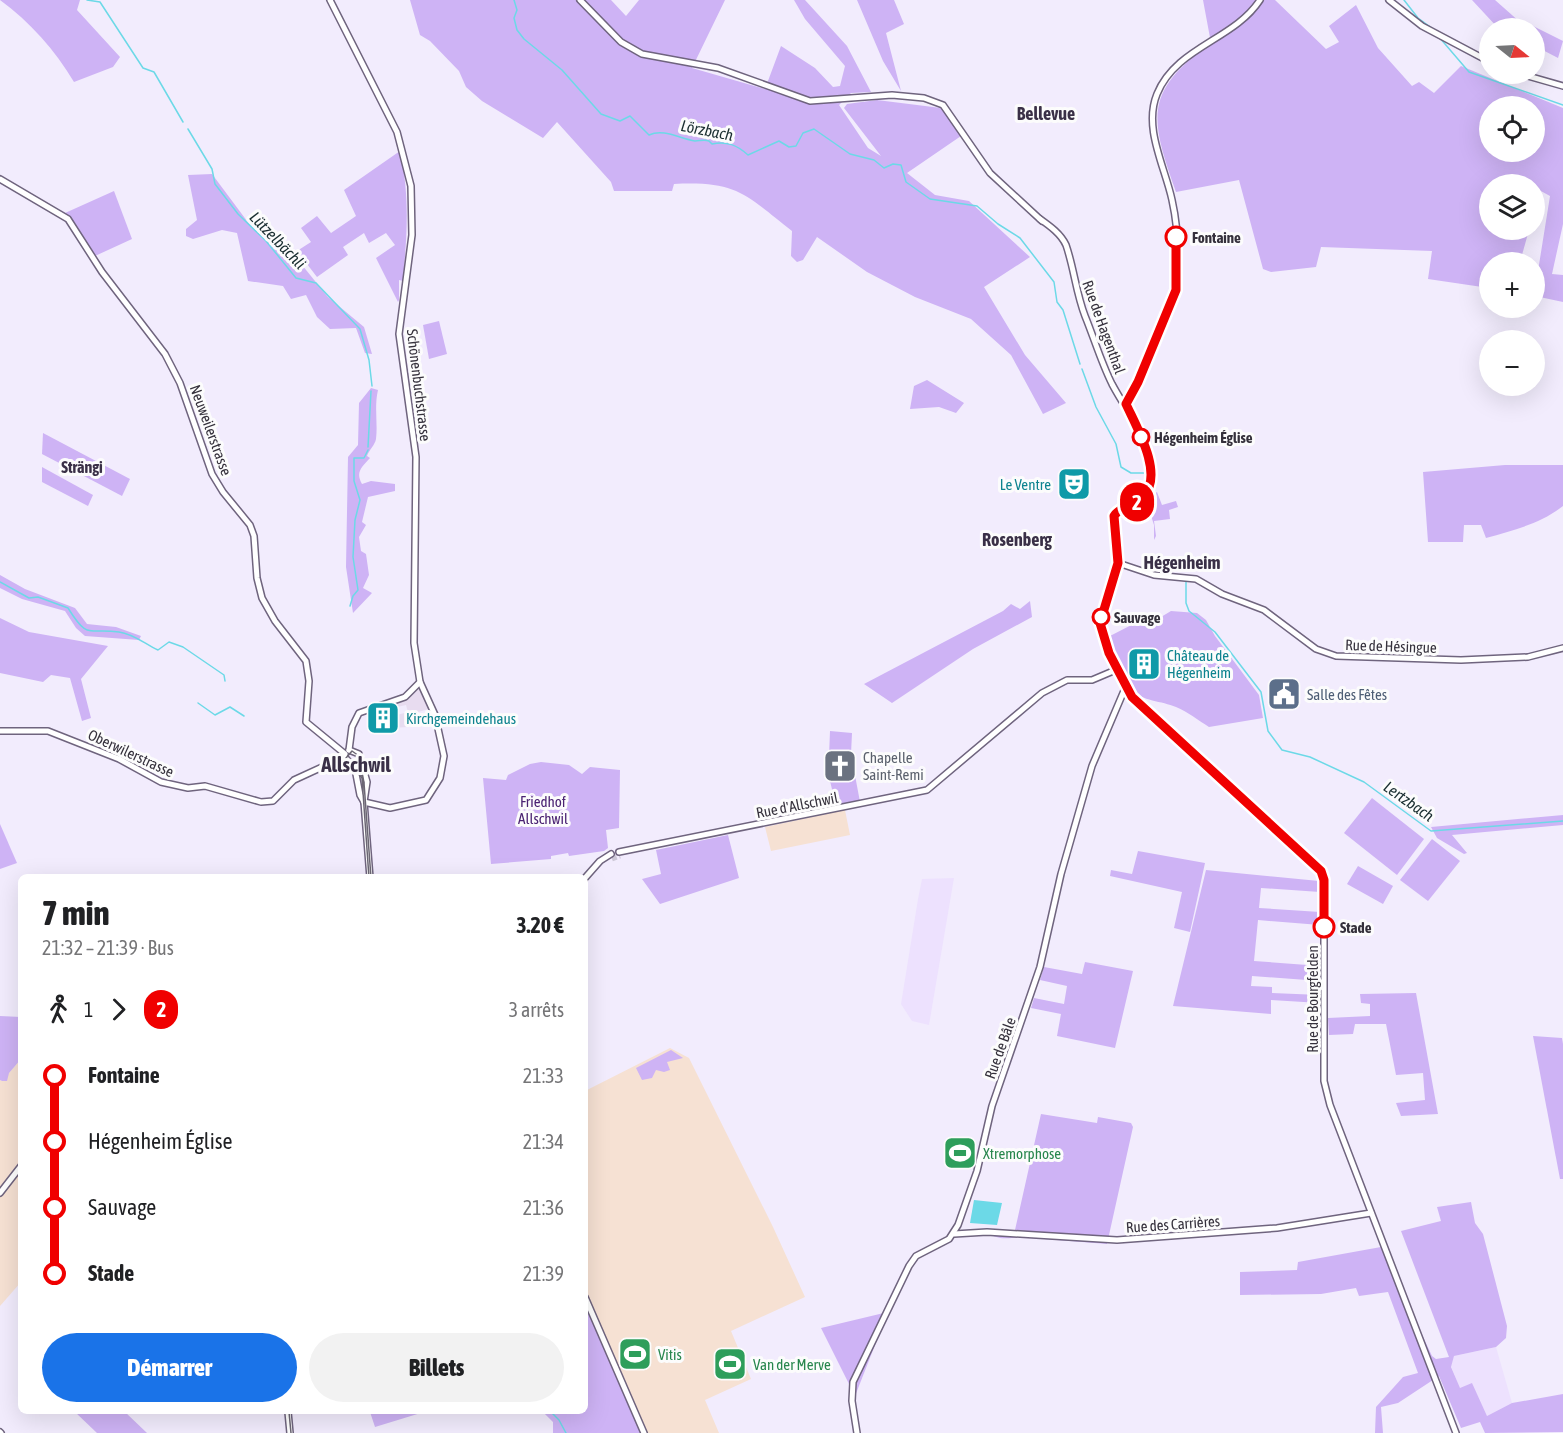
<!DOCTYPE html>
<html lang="fr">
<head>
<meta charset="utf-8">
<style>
  :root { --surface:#fff; --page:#f2f2f2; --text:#202124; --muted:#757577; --accent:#1a73e8 }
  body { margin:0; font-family:"Asap Condensed",sans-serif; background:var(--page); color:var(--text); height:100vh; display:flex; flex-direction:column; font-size:22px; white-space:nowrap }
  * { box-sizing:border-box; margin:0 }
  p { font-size:20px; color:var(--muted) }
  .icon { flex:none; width:33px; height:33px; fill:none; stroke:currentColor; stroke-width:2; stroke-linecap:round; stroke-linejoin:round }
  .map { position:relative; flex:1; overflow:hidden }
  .details { position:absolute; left:18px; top:874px; width:570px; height:540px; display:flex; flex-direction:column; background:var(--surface); border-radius:9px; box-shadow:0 6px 24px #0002 }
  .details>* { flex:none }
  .badge { padding:0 12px; border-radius:20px; font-size:21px; line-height:39px }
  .needle { width:39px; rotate:108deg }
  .tools { position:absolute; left:1479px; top:18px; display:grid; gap:12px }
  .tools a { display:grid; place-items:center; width:66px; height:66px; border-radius:50%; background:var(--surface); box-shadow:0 6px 24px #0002; font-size:30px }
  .map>.badge { position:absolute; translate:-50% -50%; box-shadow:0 0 0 3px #fff }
  .legs { display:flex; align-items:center; gap:9px; height:66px; padding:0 24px; font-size:20px }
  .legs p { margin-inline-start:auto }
  .summary { display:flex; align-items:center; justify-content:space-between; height:102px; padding:0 24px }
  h1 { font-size:33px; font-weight:800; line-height:45px }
  .button { display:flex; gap:12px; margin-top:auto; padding:12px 24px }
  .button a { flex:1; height:69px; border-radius:36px; background:var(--accent); color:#fff; font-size:24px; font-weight:800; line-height:69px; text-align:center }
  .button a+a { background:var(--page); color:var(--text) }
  ul { padding:0 24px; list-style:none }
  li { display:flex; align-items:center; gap:21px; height:66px; font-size:22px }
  li i { display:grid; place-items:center; width:9px; height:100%; margin:0 8px; background:currentColor }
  li i::after { content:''; width:15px; height:15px; margin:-8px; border:4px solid; border-radius:50%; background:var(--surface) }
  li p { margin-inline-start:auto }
  li:first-child i { background:linear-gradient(#0000 50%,currentColor 0) }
  li:last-child i { background:linear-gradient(currentColor 50%,#0000 0) }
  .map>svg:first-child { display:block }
  .commercial { fill:#f6e1d3 }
  .built { fill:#ede1fe }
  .education { fill:#e8dcf0 }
  .green { fill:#ceb3f5; fill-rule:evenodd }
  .water { fill:#6cd9e7 }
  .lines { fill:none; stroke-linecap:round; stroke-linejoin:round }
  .stream { stroke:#6cd9e7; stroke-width:1.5 }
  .secondary-tunnel { stroke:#ccc7d6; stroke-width:5; stroke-dasharray:5 2.5; stroke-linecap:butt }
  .secondary-casing { stroke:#6f647e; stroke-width:8 }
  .secondary { stroke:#fff; stroke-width:5 }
  .tram { stroke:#6c6774; stroke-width:1.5 }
  .line-1-casing { stroke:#fff; stroke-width:14 }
  .line-1 { stroke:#f00000; stroke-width:9 }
  .stop-1-dot { fill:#fff; stroke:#f00000; stroke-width:3 }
  .labels { text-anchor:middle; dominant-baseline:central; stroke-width:6; stroke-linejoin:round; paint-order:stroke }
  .stop-label { font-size:15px; font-weight:bold; fill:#35313c; stroke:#fcfcfc; text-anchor:start }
  .street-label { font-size:15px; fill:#35313c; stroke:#fcfcfc }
  .culture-label { font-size:15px; fill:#0d838f; stroke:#fcfcfc; text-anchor:start }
  .service-label { font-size:15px; fill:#4e5e75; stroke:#fcfcfc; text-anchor:start }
  .worship-label { font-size:15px; fill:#5b616d; stroke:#fcfcfc; text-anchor:start }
  .park-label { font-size:15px; fill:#4a2272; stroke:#fcfcfc }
  .leisure-label { font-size:15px; fill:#27864d; stroke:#fcfcfc; text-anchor:start }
  .water-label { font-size:16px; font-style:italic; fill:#1a2e31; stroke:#fcfcfc }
  .neighbourhood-label { font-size:16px; font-weight:bold; fill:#3a3047; stroke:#fcfcfc }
  .quarter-label { font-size:18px; font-weight:bold; fill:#3a3047; stroke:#fcfcfc }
  .district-label { font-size:21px; font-weight:bold; fill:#3a3047; stroke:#fcfcfc }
</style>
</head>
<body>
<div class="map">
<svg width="1563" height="1433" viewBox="0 0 1563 1433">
  <rect width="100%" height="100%" fill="#f2ecfd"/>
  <g class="commercial">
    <polygon points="845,810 850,835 771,851 765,827"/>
    <polygon points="670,1048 689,1058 773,1227 805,1297 731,1331 751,1379 705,1400 719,1433 644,1433 585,1297 585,1091"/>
    <polygon points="21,1059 21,1282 0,1306 0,1080 2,1081"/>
  </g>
  <g class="built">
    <polygon points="954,878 929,1025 912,1021 901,1004 918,899 922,879"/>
    <polygon points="1496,1347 1512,1403 1487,1416 1472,1384 1460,1389 1451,1366 1454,1356"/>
  </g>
  <polygon class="education" points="418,684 432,708 408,715 408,727 391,728 389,717 408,712 406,705 388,709 386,704 395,701"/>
  <g class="green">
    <path d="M0,0H80L77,10L120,57L113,67L74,82C55,50 30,22 0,0Z"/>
    <path d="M410,0H611L626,16L639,0H725L692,68L765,89L781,46L815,68L833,87L840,86L845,66L805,19L794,0H805L847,46L871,92L851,93L839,105L868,148L881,156L844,108L847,104L877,100L941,108L961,136L907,173L935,195L969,201L1030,257L984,287L1025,355L1066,403L1043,414L1011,355L971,319L915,297L867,272L817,237L803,260L797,262L791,256L792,231C745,194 737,181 674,184L672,191H614L611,182L557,122L543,138L482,101L466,87L459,71L430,41L420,35Z"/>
    <polygon points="857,0 894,0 904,24 886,33 901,91 883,61"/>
    <path d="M1203,0H1275L1326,49L1339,42L1329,26L1356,5L1378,48L1412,86L1419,82L1434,93L1461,66L1563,108V224L1552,274L1563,275V302L1535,296V271H1538L1550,196L1539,190L1535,206L1534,184H1490V230H1529L1520,262H1490L1489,288L1428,279L1432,251L1321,247L1316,267L1271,272L1263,269L1239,180L1176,192C1150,118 1143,92 1211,43ZM1490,106H1534V152H1490Z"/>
    <polygon points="1472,0 1495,0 1521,23 1525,22 1563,41 1558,58 1535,46 1534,28 1498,28"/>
    <path d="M400,151C410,197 407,234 403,281L399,280V300L398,302L376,258L395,245L386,233L369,243L364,233L343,247L348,255L317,277L297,251L311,242L301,228L317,216L331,233L356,216L344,190Z"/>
    <polygon points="212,174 250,225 293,265 302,265 328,297 364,327 372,354 365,353 356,328 330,329 317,317 306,295 291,299 283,286 248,281 237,233 222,230 193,239 186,236 186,229 197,220 188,175"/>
    <polygon points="114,191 132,239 95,256 75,223 65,213"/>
    <polygon points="439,321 447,354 429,359 423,325"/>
    <polygon points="927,380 964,403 956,413 939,407 910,409 914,386"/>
    <path d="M371,388L378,390C374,407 378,423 376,439C375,445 369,450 367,456L370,458C362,467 355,472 362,484L371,481L395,484V491L368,497L362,522L366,525L359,537L361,551L366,554L369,575L363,588L372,593L353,613L346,567L348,457L358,445L359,403Z"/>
    <polygon points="43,433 130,479 122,496 42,454"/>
    <path d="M1505,465H1563V506C1540,524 1514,530 1486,538L1481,525H1464L1463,542H1428L1423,472Z"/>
    <polygon points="42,467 93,495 88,506 42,482"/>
    <polygon points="1157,492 1162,505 1176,501 1178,507 1169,510 1170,519 1154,521 1156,536 1154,540 1154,525 1146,500"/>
    <polygon points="0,575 25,589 75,608 87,624 116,627 141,636 139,640 85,636 76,628 65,611 22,599 0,588"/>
    <polygon points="1030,601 1032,617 973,649 892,703 864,684 1003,611 1011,604 1020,609"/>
    <path d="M1171,611L1197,613L1206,620L1215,636L1259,695L1263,718L1209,727C1198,720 1188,712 1176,707C1162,701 1142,701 1131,690L1108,637L1147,617H1161Z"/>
    <polygon points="0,618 29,632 108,646 81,679 91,718 82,721 70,678 51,675 43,682 0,673"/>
    <polygon points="830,731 852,733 851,754 860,802 836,806 825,760 829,757"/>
    <polygon points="541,762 569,765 582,774 590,767 620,770 619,828 606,830 608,848 604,851 569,856 568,853 551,856 551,859 491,864 483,778 506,780 508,775 530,764"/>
    <polygon points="1372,798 1424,839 1397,875 1344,833"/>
    <polygon points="1563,815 1563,825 1452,835 1467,853 1464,854 1437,838 1431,827"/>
    <polygon points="0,824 17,863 0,869"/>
    <polygon points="728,835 739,878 660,904 642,879 661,874 656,850"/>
    <polygon points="1432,839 1460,861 1428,901 1400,880"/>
    <polygon points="1138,851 1205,863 1190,932 1174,928 1182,892 1110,876 1111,870 1132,874"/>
    <polygon points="1358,866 1393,886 1383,904 1347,884"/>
    <polygon points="1206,870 1319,881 1320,892 1261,888 1259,908 1320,912 1320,925 1258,920 1254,961 1321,966 1320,981 1252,976 1251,986 1272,987 1272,993 1320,995 1320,1003 1271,1000 1271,1014 1173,1006"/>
    <polygon points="1085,962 1133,971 1115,1048 1057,1036 1061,1014 1031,1008 1034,998 1064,1004 1067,986 1040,980 1044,967 1082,974"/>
    <polygon points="1416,993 1438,1114 1401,1116 1396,1103 1425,1100 1423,1073 1396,1075 1386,1024 1355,1024 1353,1034 1329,1035 1328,1018 1370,1016 1370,1004 1361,1003 1360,994"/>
    <polygon points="0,1016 21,1017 21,1059 9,1073 7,1081 2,1081 0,1080"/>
    <polygon points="1533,1036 1562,1038 1563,1044 1563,1179 1560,1179"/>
    <polygon points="671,1050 683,1058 667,1062 670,1070 664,1072 656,1070 652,1078 642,1080 636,1068"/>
    <path d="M1041,1114L1097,1123L1098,1117L1131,1123L1133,1127L1107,1244L1019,1237C1006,1239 995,1240 984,1230H1015Z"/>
    <polygon points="1471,1202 1475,1223 1483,1234 1507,1326 1506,1338 1496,1347 1454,1356 1451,1367 1460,1388 1472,1383 1487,1416 1512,1403 1563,1394 1563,1432 1485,1433 1480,1422 1461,1428 1439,1376 1398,1403 1381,1407 1383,1433 1375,1433 1376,1407 1403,1377 1418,1373 1388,1292 1359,1296 1356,1288 1321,1294 1240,1295 1240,1272 1297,1270 1298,1262 1381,1247 1432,1356 1436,1359 1449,1357 1401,1231 1441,1221 1437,1207"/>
    <polygon points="585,1298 644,1433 553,1433 553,1422 543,1412 585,1412"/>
    <polygon points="888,1312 855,1396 821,1328"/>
    <polygon points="75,1412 125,1412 147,1433 97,1433"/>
    <polygon points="370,1412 424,1412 375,1427"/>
  </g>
  <polygon class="water" points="974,1200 1002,1203 997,1225 970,1223"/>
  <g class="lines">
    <g class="stream">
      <polyline points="87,0 100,2 143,68 154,72 183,122"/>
      <path d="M514,0L517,10L514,18L517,30L524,39L562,70L601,114L620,121L630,116L649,135C664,128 680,139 695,141C700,141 704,139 709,141L712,144C727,141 737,145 748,155L779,141L789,147L796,146L803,133L814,129L850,154L874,160L884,168L893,164L901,165L906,182L930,199L977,206L998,224L1020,238L1054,282L1057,302L1063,310L1080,364"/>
      <polyline points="1404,0 1418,18 1433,29"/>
      <polyline points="1439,37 1469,72 1563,105"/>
      <polyline points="188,129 212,169 215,184 238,214 266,241 296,278 316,283 360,329 369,360 372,386"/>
      <polyline points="1082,369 1096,407 1116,444 1121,467 1131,473 1147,473"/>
      <polyline points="368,447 371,391"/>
      <polyline points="1186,581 1186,603 1189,611 1215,632 1261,692 1268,731 1282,750 1310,757 1364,782 1431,831 1563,821"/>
      <path d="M0,582L29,598L38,597L68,608C88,640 87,628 119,632C134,634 145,644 158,650L169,642L183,647L224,675L225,681"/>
      <polyline points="350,606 353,596 358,590 353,557 355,520 360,500 354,481 354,458 364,458 368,450"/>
      <polyline points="198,703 215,715 230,707 244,716"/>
      <polyline points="551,1412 559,1420 566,1433"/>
    </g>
    <polyline class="secondary-tunnel" points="612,859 620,856"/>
    <g class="secondary-casing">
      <g id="secondary">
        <polyline points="330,0 397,132 411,186 412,235 399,334 416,457 414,643 420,682 435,715 444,756 440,778 426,800 390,808 364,802"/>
        <polyline points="580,0 621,42 642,54 718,68 810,101 892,95 924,98 943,105 990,173 1042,221"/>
        <polyline points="1389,0 1422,26 1490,62"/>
        <polyline points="1521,74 1563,86"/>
        <polyline points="0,179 68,219 102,272 165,354 180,383 212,474 223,492 250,525 254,536 257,578 262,598 275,621 306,661 309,681 306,722 345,754"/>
        <path d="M1040,219C1050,226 1061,234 1066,245C1074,268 1076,293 1085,316C1094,338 1101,362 1112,384C1128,414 1153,444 1151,480C1150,504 1123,500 1114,516L1118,563L1100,623L1109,653L1132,697L1321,871L1324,894V1081L1330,1105L1456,1433"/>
        <path d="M1126,404C1137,392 1175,304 1176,287C1179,260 1178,227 1172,200C1165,167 1143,128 1157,94C1176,47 1234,40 1260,0"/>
        <polyline points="1118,563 1154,575 1196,579 1222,594 1264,610 1316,649 1336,656 1461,660 1528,657 1563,648"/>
        <polyline points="0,731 48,731 119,759 161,782 188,788 205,786 261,802 273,801 294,780 344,757"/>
        <polyline points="349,750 359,754 367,782 364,802 370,878"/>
        <polyline points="349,750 352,727 359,713 405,697 420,682"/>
        <polyline points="344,756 355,769 360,795 364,802"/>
        <polyline points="619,852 927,790 1042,693 1067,680 1092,680 1118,669"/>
        <polyline points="585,878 600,861 611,854"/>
        <polyline points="0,1193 21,1166"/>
        <polyline points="954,1234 987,1232 1117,1240 1277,1228 1371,1213"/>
        <polyline points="585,1297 644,1433"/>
        <polyline points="288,1412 290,1433"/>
        <polyline points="0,1432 1,1433"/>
        <polyline points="857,1433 852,1401 853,1382 909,1266 916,1256 949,1239 958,1225 977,1171 992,1106 1040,967 1061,874 1092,766 1126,686"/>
      </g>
    </g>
    <use href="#secondary" class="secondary"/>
    <g class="tram">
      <polyline points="369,878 362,778 346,758 352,751 359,756 364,783 371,878"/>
      <polyline points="289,1412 291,1433"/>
    </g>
  </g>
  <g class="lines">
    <g class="line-1-casing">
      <path id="line-1" d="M1176,237V290L1138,382L1126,404C1136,426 1164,474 1144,495C1136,505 1120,506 1114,516L1118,563L1100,623L1109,653L1132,697L1321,871L1324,880V927"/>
    </g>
    <use href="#line-1" class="line-1"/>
  </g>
  <defs>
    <g id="theatre-square" transform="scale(1.725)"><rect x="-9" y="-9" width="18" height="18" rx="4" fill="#0f9aa8" stroke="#fcfcfc"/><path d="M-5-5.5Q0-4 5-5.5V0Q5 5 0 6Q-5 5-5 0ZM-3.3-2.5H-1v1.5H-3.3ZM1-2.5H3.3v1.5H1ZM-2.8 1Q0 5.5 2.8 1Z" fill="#fff"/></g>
    <g id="building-square" transform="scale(1.725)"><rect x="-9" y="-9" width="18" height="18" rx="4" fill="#0f9aa8" stroke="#fcfcfc"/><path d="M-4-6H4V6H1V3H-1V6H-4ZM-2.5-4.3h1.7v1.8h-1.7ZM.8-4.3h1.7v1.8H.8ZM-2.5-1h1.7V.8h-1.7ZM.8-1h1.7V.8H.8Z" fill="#fff"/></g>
    <g id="civic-square" transform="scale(1.725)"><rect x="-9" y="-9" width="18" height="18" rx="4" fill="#5c6f8a" stroke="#fcfcfc"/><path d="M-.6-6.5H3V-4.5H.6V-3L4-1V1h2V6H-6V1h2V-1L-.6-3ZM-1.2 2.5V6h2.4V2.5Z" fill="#fff"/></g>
    <g id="church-square" transform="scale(1.725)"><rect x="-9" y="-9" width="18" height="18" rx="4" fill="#6b7280" stroke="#fcfcfc"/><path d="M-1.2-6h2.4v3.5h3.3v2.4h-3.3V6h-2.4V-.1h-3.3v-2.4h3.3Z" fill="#fff"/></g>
    <g id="stadium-square" transform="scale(1.725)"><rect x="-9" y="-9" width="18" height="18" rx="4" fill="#2e9e5b" stroke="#fcfcfc"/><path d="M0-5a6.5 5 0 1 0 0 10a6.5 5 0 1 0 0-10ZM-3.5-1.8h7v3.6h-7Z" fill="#fff"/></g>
  </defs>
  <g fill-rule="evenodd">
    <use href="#theatre-square" x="1074" y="484"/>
    <use href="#building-square" x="1144" y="664"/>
    <use href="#civic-square" x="1284" y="694"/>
    <use href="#building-square" x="383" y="718"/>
    <use href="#church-square" x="840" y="766"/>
    <use href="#stadium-square" x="960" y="1153"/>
    <use href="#stadium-square" x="635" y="1354"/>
    <use href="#stadium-square" x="730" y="1364"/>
  </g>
  <g class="stop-1-dot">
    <circle cx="1176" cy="237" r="10"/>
    <circle cx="1141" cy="437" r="8"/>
    <circle cx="1101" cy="617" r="8"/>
    <circle cx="1324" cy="927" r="10"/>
  </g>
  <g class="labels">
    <g class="stop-label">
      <text x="1192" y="237">Fontaine</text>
      <text x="1154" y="437">Hégenheim Église</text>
      <text x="1114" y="617">Sauvage</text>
      <text x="1340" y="927">Stade</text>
    </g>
    <g class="street-label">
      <text transform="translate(1104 327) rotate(70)">Rue de Hagenthal</text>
      <text transform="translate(419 385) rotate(83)">Schönenbuchstrasse</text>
      <text transform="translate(211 430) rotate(70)">Neuweilerstrasse</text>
      <text transform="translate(1391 646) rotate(2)">Rue de Hésingue</text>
      <text transform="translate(131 753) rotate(25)">Oberwilerstrasse</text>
      <text transform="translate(797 805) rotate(-11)">Rue d'Allschwil</text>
      <text transform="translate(1312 999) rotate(-90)">Rue de Bourgfelden</text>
      <text transform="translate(1000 1048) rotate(-70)">Rue de Bâle</text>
      <text transform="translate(1173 1224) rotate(-4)">Rue des Carrières</text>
    </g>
    <g class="culture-label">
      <text x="1051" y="484" text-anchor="end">Le Ventre</text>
      <text x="1167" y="655">Château de<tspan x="1167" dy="17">Hégenheim</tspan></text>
      <text x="406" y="718">Kirchgemeindehaus</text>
    </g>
    <g class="service-label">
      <text x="1307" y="694">Salle des Fêtes</text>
    </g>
    <g class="worship-label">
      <text x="863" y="757">Chapelle<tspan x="863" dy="17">Saint-Remi</tspan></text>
    </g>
    <g class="park-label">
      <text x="543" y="801">Friedhof<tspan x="543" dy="17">Allschwil</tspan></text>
    </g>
    <g class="leisure-label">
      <text x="983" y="1153">Xtremorphose</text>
      <text x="658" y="1354">Vitis</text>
      <text x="753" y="1364">Van der Merve</text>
    </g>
    <g class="water-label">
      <text transform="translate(707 130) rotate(11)">Lörzbach</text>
      <text transform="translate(278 240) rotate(46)">Lützelbächli</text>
      <text transform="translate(1409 801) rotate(35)">Lertzbach</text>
    </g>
    <g class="neighbourhood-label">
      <text x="82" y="467">Strängi</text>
    </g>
    <g class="quarter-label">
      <text x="1046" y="113">Bellevue</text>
      <text x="1017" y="539">Rosenberg</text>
      <text x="1182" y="562">Hégenheim</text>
    </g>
    <g class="district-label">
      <text x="356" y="764">Allschwil</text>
    </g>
  </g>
</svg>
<div class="tools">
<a><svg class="needle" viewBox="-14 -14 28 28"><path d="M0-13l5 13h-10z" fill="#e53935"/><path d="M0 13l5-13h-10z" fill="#757577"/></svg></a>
<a><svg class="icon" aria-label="locate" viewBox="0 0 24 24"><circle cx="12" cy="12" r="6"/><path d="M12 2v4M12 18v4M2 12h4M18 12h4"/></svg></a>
<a><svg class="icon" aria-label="layers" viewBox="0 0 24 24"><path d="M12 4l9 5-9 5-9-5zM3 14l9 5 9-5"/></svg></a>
<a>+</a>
<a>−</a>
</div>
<b class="badge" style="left:1137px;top:502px;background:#f00000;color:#fff">2</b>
<section class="details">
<div class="summary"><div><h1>7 min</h1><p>21:32 – 21:39 · Bus</p></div><b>3.20 €</b></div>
<div class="legs"><svg class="icon" aria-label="walk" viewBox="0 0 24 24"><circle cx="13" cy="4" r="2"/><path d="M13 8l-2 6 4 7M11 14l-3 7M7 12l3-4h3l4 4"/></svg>1<svg class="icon" aria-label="forward" viewBox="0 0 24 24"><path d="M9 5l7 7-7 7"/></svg><b class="badge" style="background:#f00000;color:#fff">2</b><p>3 arrêts</p></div>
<ul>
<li><i style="color:#f00000"></i><b>Fontaine</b><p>21:33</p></li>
<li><i style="color:#f00000"></i><span>Hégenheim Église</span><p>21:34</p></li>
<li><i style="color:#f00000"></i><span>Sauvage</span><p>21:36</p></li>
<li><i style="color:#f00000"></i><b>Stade</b><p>21:39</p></li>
</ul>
<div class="button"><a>Démarrer</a><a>Billets</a></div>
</section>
</div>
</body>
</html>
